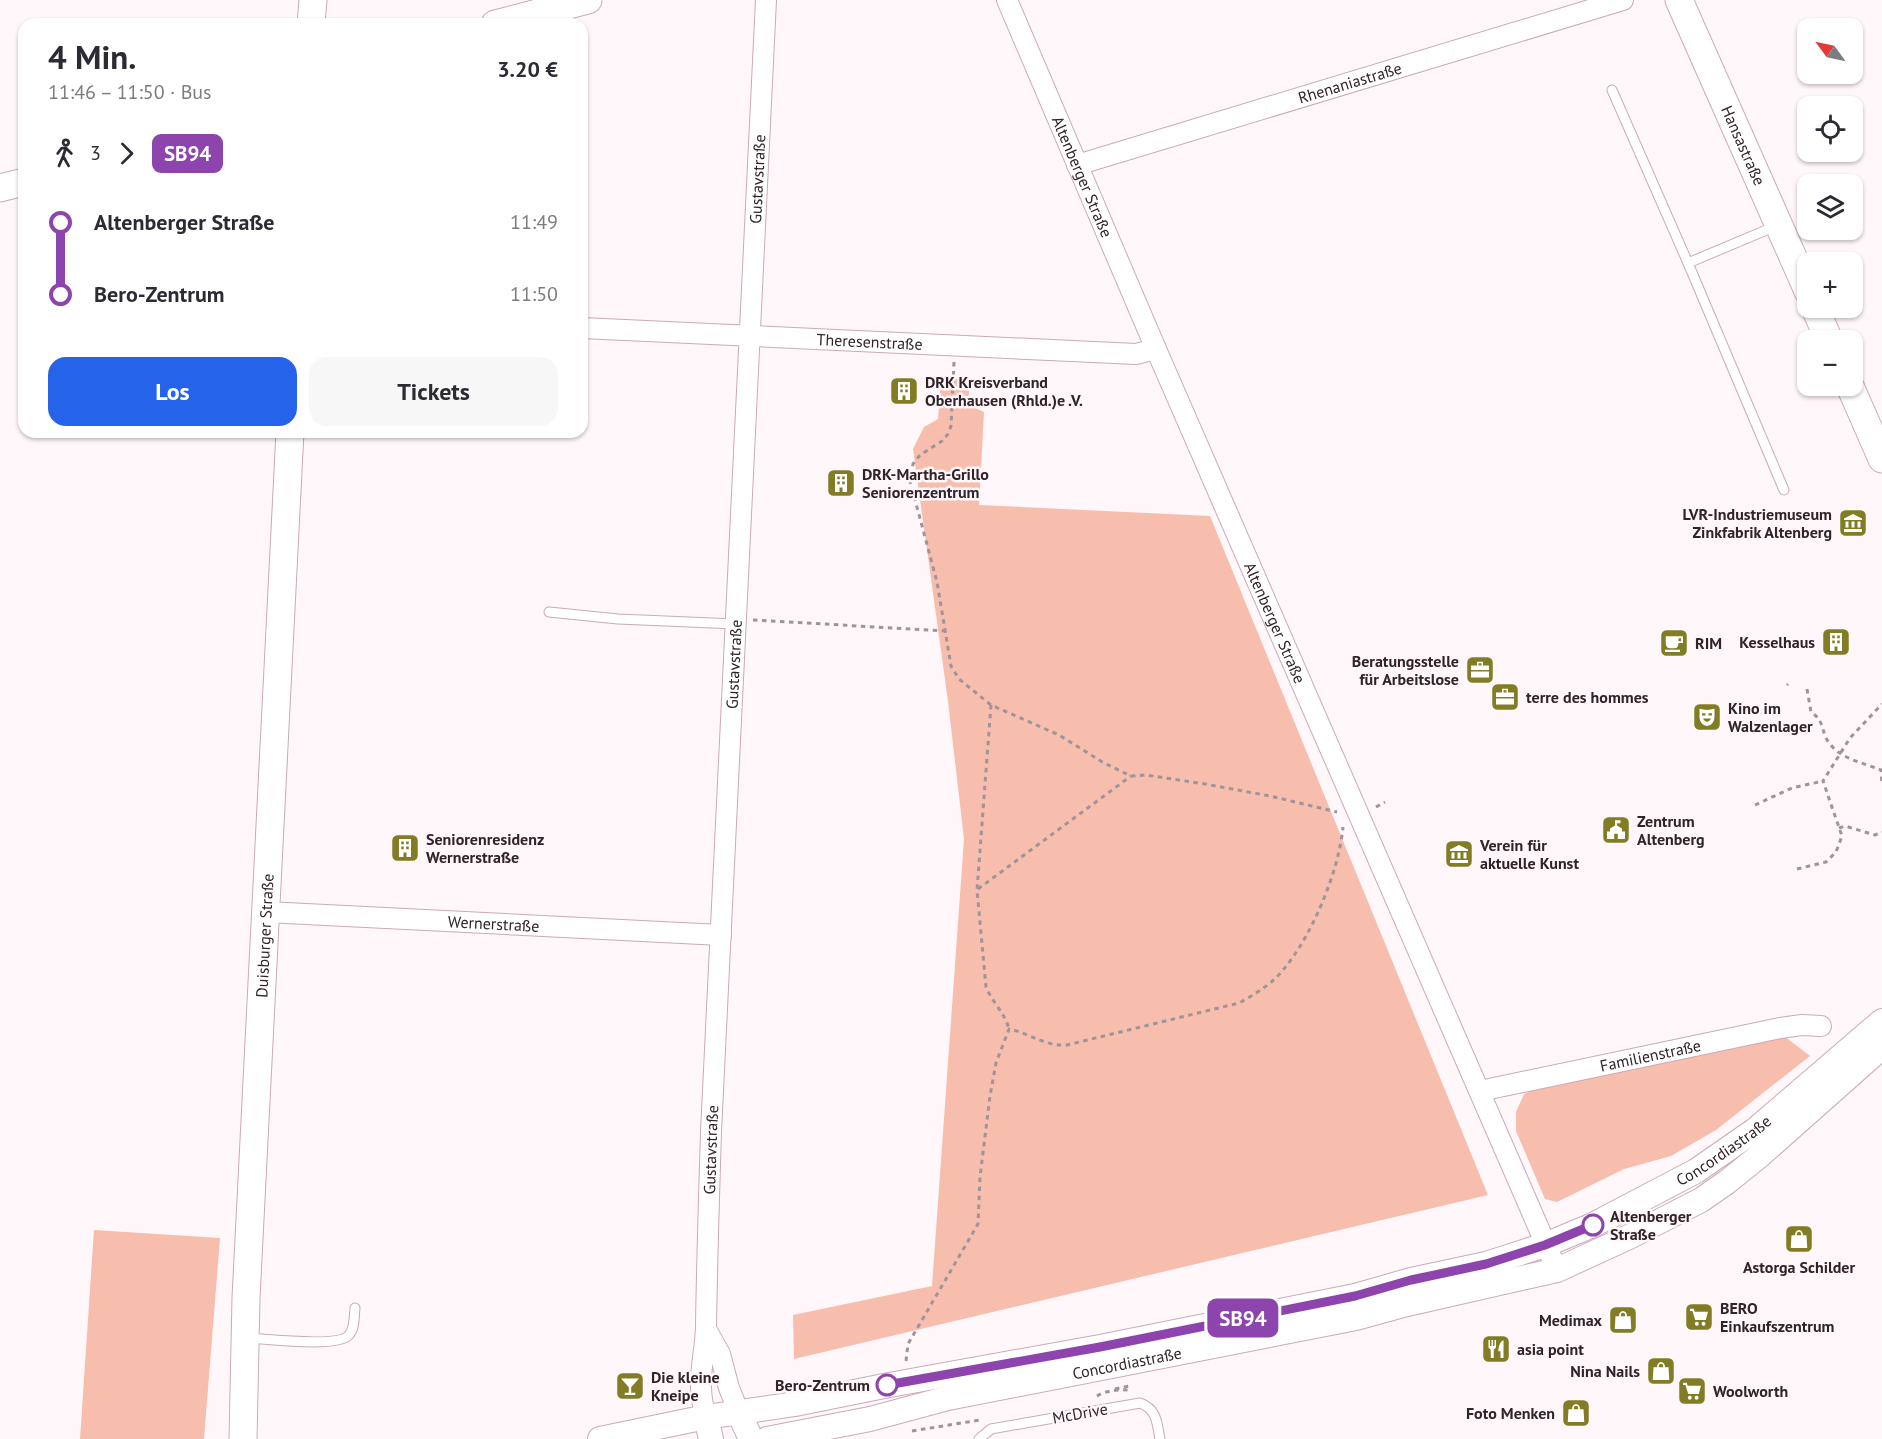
<!DOCTYPE html>
<html lang="de">
<head>
<meta charset="utf-8">
<style>
  :root { --surface:#fff; --page:#f7f7f7; --text:#2b2b33; --muted:#7c7c81; --accent:#2563eb }
  body { margin:0; font-family:"PT Sans",sans-serif; background:var(--page); color:var(--text); height:100vh; display:flex; flex-direction:column; font-size:22px; white-space:nowrap }
  * { box-sizing:border-box; margin:0 }
  p { font-size:20px; color:var(--muted) }
  .icon { flex:none; width:33px; height:33px; fill:none; stroke:currentColor; stroke-width:2; stroke-linecap:round; stroke-linejoin:round }
  .map { position:relative; flex:1; overflow:hidden }
  .panel { position:absolute; left:18px; top:18px; width:570px; height:420px; display:flex; flex-direction:column; background:var(--surface); border-radius:18px; box-shadow:0 2px 4px #0004 }
  .panel>* { flex:none }
  .badge { padding:0 12px; border-radius:9px; font-size:21px; line-height:39px }
  .needle { width:39px; rotate:303deg }
  .buttons { position:absolute; left:1797px; top:18px; display:grid; gap:12px }
  .buttons a { display:grid; place-items:center; width:66px; height:66px; border-radius:12px; background:var(--surface); box-shadow:0 2px 4px #0004; font-size:30px }
  .map>.badge { position:absolute; translate:-50% -50%; box-shadow:0 0 0 3px #fff }
  .legs { display:flex; align-items:center; gap:9px; height:66px; padding:0 30px; font-size:20px }
  .legs p { margin-inline-start:auto }
  .summary { display:flex; align-items:center; justify-content:space-between; height:102px; padding:0 30px }
  h1 { font-size:33px; font-weight:700; line-height:45px }
  .cta { display:flex; gap:12px; margin-top:auto; padding:12px 30px }
  .cta a { flex:1; height:69px; border-radius:18px; background:var(--accent); color:#fff; font-size:24px; font-weight:700; line-height:69px; text-align:center }
  .cta a+a { background:var(--page); color:var(--text) }
  ul { padding:0 30px; list-style:none }
  li { display:flex; align-items:center; gap:21px; height:72px; font-size:22px }
  li i { display:grid; place-items:center; width:9px; height:100%; margin:0 8px; background:currentColor }
  li i::after { content:''; width:15px; height:15px; margin:-8px; border:4px solid; border-radius:50%; background:var(--surface) }
  li p { margin-inline-start:auto }
  li:first-child i { background:linear-gradient(#0000 50%,currentColor 0) }
  li:last-child i { background:linear-gradient(currentColor 50%,#0000 0) }
  .map>svg:first-child { display:block }
  .green { fill:#f7bdad }
  .lines { fill:none; stroke-linecap:round; stroke-linejoin:round }
  .service-casing { stroke:#cba9b8; stroke-width:11 }
  .minor-casing { stroke:#cba9b8; stroke-width:22 }
  .tertiary-casing { stroke:#cba9b8; stroke-width:26 }
  .secondary-casing { stroke:#cba9b8; stroke-width:29 }
  .path { stroke:#9f9499; stroke-width:3; stroke-dasharray:4.5 4.5; stroke-linecap:butt }
  .service { stroke:#fff; stroke-width:9 }
  .minor { stroke:#fff; stroke-width:20 }
  .tertiary { stroke:#fff; stroke-width:24 }
  .secondary { stroke:#fff; stroke-width:27 }
  .line-1-casing { stroke:#fff; stroke-width:14 }
  .line-1 { stroke:#8e44ad; stroke-width:9 }
  .stop-1-dot { fill:#fff; stroke:#8e44ad; stroke-width:3 }
  .labels { text-anchor:middle; dominant-baseline:central; stroke-width:5; stroke-linejoin:round; paint-order:stroke }
  .street-label { font-size:16px; fill:#302329; stroke:#fff7fa }
  .poi-label { font-size:16px; font-weight:bold; fill:#302329; stroke:#fff7fa; text-anchor:start }
  .stop-label { font-size:16px; font-weight:bold; fill:#302329; stroke:#fff7fa; text-anchor:start }
</style>
</head>
<body>
<div class="map">
<svg width="1882" height="1439" viewBox="0 0 1882 1439">
  <rect width="100%" height="100%" fill="#fff7fa"/>
  <g class="green">
    <polygon points="941,377 970,378 968,405 984,412 979,505 1210,516 1488,1195 794,1359 793,1315 932,1286 964,839 948,701 913,449 924,427 938,419"/>
    <polygon points="1784,1036 1810,1056 1716,1130 1671,1156 1624,1169 1557,1202 1545,1199 1516,1131 1516,1112 1524,1094 1546,1085"/>
    <polygon points="94,1230 220,1238 204,1439 80,1439"/>
  </g>
  <g class="lines">
    <g class="service-casing">
      <g id="service">
        <polyline points="1612,90 1688,263 1776,226"/>
        <polyline points="1688,263 1784,490"/>
        <polyline points="549,612 618,619 736,624"/>
        <path d="M248,1338C267,1339 339,1348 349,1335C355,1328 354,1317 355,1308"/>
        <path d="M979,1439L991,1429L1140,1403C1157,1409 1157,1423 1160,1439"/>
      </g>
    </g>
    <g class="minor-casing">
      <g id="minor">
        <path id="s1" d="M1007,0L1156,349L1557,1270"/>
        <path id="s2" d="M1077,165L1623,0"/>
        <path id="s3" d="M582,328L1136,354L1156,349"/>
        <path id="s4" d="M266,912L721,935"/>
        <path id="s5" d="M1480,1091L1780,1028L1802,1025L1821,1026"/>
        <polyline points="706,1329 720,1354 729,1388 739,1413"/>
        <path id="s6" d="M706,1417C695,1381 705,1360 706,1326C707,1261 709,1196 711,1132L766,0"/>
      </g>
    </g>
    <g class="tertiary-casing">
      <g id="tertiary">
        <polyline points="739,1413 751,1439"/>
        <polyline points="706,1417 711,1439"/>
        <path id="s7" d="M600,1439L706,1417L795,1404L884,1386L1100,1347L1355,1296L1411,1280L1486,1264L1545,1245L1593,1225L1696,1171L1755,1130L1882,1021"/>
        <path id="s8" d="M767,1439L870,1419L948,1398L1356,1318L1407,1304L1557,1270L1631,1236L1701,1200L1727,1182L1758,1157L1882,1047"/>
      </g>
    </g>
    <g class="secondary-casing">
      <g id="secondary">
        <path id="s9" d="M1679,0L1808,291"/>
        <polyline points="311,24 313,0"/>
        <polyline points="495,24 588,0"/>
        <polyline points="0,188 24,182"/>
        <polyline points="1815,308 1829,340"/>
        <polyline points="1850,386 1882,459"/>
        <path id="s10" d="M243,1439L246,1298L290,432"/>
      </g>
    </g>
    <g class="path">
      <polyline points="1831,262 1836,261 1839,262"/>
      <polyline points="954,362 951,426 948,434 942,441 920,455 913,464 910,481 937,582 951,666 959,679 991,705 1059,735 1104,763 1131,776 1146,775 1205,784 1270,796 1337,812"/>
      <polyline points="753,620 946,631"/>
      <polyline points="1787,685 1788,684"/>
      <path d="M1807,689L1811,712C1826,722 1820,732 1830,744C1841,759 1864,763 1881,770L1882,783"/>
      <path d="M991,705L977,890L986,987C992,1002 1005,1013 1009,1029"/>
      <polyline points="1755,805 1792,788 1823,781"/>
      <polyline points="1376,807 1385,802"/>
      <polyline points="1839,828 1845,826 1875,835 1882,832"/>
      <polyline points="1797,869 1826,862 1836,852 1842,836 1823,781 1850,738 1882,704"/>
      <polyline points="978,889 1131,776"/>
      <path d="M906,1361L908,1344L978,1224L980,1177L990,1096L996,1063L1009,1029C1029,1033 1046,1047 1067,1045L1239,1003C1255,994 1271,985 1283,970C1312,936 1339,871 1343,827"/>
      <polyline points="1115,1389 1129,1386"/>
      <path d="M1097,1396C1105,1391 1119,1389 1128,1390"/>
      <polyline points="912,1431 980,1420"/>
    </g>
    <use href="#service" class="service"/>
    <use href="#minor" class="minor"/>
    <use href="#tertiary" class="tertiary"/>
    <use href="#secondary" class="secondary"/>
  </g>
  <g class="lines">
    <g class="line-1-casing">
      <polyline id="line-1" points="887,1385 1100,1347 1355,1296 1411,1280 1486,1264 1545,1245 1593,1225"/>
    </g>
    <use href="#line-1" class="line-1"/>
  </g>
  <defs>
    <g id="building-square" transform="scale(1.5)"><rect x="-9" y="-9" width="18" height="18" rx="4" fill="#827d24" stroke="#fff7fa"/><path d="M-4-6H4V6H1V3H-1V6H-4ZM-2.5-4.3h1.7v1.8h-1.7ZM.8-4.3h1.7v1.8H.8ZM-2.5-1h1.7V.8h-1.7ZM.8-1h1.7V.8H.8Z" fill="#fff"/></g>
    <g id="museum-square" transform="scale(1.5)"><rect x="-9" y="-9" width="18" height="18" rx="4" fill="#827d24" stroke="#fff7fa"/><path d="M0-6L6-3V-2H-6V-3ZM-5-1h2V3h-2ZM-1-1h2V3h-2ZM3-1h2V3H3ZM-6 4H6V6H-6Z" fill="#fff"/></g>
    <g id="cafe-square" transform="scale(1.5)"><rect x="-9" y="-9" width="18" height="18" rx="4" fill="#827d24" stroke="#fff7fa"/><path d="M-5.5-4.5H6V0H3Q3 3.5 0 3.5H-2.5Q-5.5 3.5-5.5 0ZM3-3.2v2h1.7v-2ZM-6 4.5H4V6H-6Z" fill="#fff"/></g>
    <g id="office-square" transform="scale(1.5)"><rect x="-9" y="-9" width="18" height="18" rx="4" fill="#827d24" stroke="#fff7fa"/><path d="M-6-3h4V-5.5h4V-3h4V5H-6ZM-1-4.5V-3h2v-1.5ZM-6 0V1H6V0Z" fill="#fff"/></g>
    <g id="theatre-square" transform="scale(1.5)"><rect x="-9" y="-9" width="18" height="18" rx="4" fill="#827d24" stroke="#fff7fa"/><path d="M-5-5.5Q0-4 5-5.5V0Q5 5 0 6Q-5 5-5 0ZM-3.3-2.5H-1v1.5H-3.3ZM1-2.5H3.3v1.5H1ZM-2.8 1Q0 5.5 2.8 1Z" fill="#fff"/></g>
    <g id="civic-square" transform="scale(1.5)"><rect x="-9" y="-9" width="18" height="18" rx="4" fill="#827d24" stroke="#fff7fa"/><path d="M-.6-6.5H3V-4.5H.6V-3L4-1V1h2V6H-6V1h2V-1L-.6-3ZM-1.2 2.5V6h2.4V2.5Z" fill="#fff"/></g>
    <g id="shop-square" transform="scale(1.5)"><rect x="-9" y="-9" width="18" height="18" rx="4" fill="#827d24" stroke="#fff7fa"/><path d="M-5-2.5h2.3a2.7 3.5 0 0 1 5.4 0H5L5.5 6h-11ZM-1.5-2.5h3a1.5 2.3 0 0 0-3 0Z" fill="#fff"/></g>
    <g id="supermarket-square" transform="scale(1.5)"><rect x="-9" y="-9" width="18" height="18" rx="4" fill="#827d24" stroke="#fff7fa"/><path d="M-6-5.5h2.5l.6 2H6L4.5 2H-2.5L-4.4-4H-6ZM-1.5 3.2a1.3 1.3 0 1 0 .1 0ZM3 3.2a1.3 1.3 0 1 0 .1 0Z" fill="#fff"/></g>
    <g id="restaurant-square" transform="scale(1.5)"><rect x="-9" y="-9" width="18" height="18" rx="4" fill="#827d24" stroke="#fff7fa"/><path d="M-5-6h1v4h1v-4h1v4h1v-4h1v5L-1.5 .5V6h-2V.5L-5-1ZM5-6V6H3V1.5H1.5Q1.5-4 5-6Z" fill="#fff"/></g>
    <g id="bar-square" transform="scale(1.5)"><rect x="-9" y="-9" width="18" height="18" rx="4" fill="#827d24" stroke="#fff7fa"/><path d="M-6-5H6L.8 .8V4.5H3.5V6h-7V4.5H-.8V.8Z" fill="#fff"/></g>
  </defs>
  <g fill-rule="evenodd">
    <use href="#building-square" x="904" y="391"/>
    <use href="#building-square" x="841" y="483"/>
    <use href="#museum-square" x="1853" y="523"/>
    <use href="#building-square" x="1836" y="642"/>
    <use href="#cafe-square" x="1674" y="643"/>
    <use href="#office-square" x="1480" y="670"/>
    <use href="#office-square" x="1505" y="697"/>
    <use href="#theatre-square" x="1707" y="717"/>
    <use href="#civic-square" x="1616" y="830"/>
    <use href="#building-square" x="405" y="848"/>
    <use href="#museum-square" x="1459" y="854"/>
    <use href="#shop-square" x="1799" y="1239"/>
    <use href="#supermarket-square" x="1699" y="1317"/>
    <use href="#shop-square" x="1623" y="1320"/>
    <use href="#restaurant-square" x="1496" y="1349"/>
    <use href="#shop-square" x="1661" y="1371"/>
    <use href="#bar-square" x="630" y="1386"/>
    <use href="#supermarket-square" x="1692" y="1391"/>
    <use href="#shop-square" x="1576" y="1413"/>
  </g>
  <g class="stop-1-dot">
    <circle cx="1593" cy="1225" r="10"/>
    <circle cx="887" cy="1385" r="10"/>
  </g>
  <g class="labels">
    <g class="street-label">
      <text stroke="none"><textPath href="#s2" startOffset="285">Rhenaniastraße</textPath></text>
      <text stroke="none"><textPath href="#s9" startOffset="159">Hansastraße</textPath></text>
      <text stroke="none"><textPath href="#s1" startOffset="192">Altenberger Straße</textPath></text>
      <text stroke="none"><textPath href="#s6" startOffset="1240">Gustavstraße</textPath></text>
      <text stroke="none"><textPath href="#s3" startOffset="288">Theresenstraße</textPath></text>
      <text stroke="none"><textPath href="#s1" startOffset="678">Altenberger Straße</textPath></text>
      <text stroke="none"><textPath href="#s6" startOffset="754">Gustavstraße</textPath></text>
      <text stroke="none"><textPath href="#s4" startOffset="228">Wernerstraße</textPath></text>
      <text stroke="none"><textPath href="#s10" startOffset="504">Duisburger Straße</textPath></text>
      <text stroke="none"><textPath href="#s5" startOffset="174">Familienstraße</textPath></text>
      <text stroke="none"><textPath href="#s7" startOffset="1168">Concordiastraße</textPath></text>
      <text stroke="none"><textPath href="#s6" startOffset="268">Gustavstraße</textPath></text>
      <text stroke="none"><textPath href="#s8" startOffset="368">Concordiastraße</textPath></text>
      <text transform="translate(1080 1413) rotate(-10)">McDrive</text>
    </g>
    <g class="poi-label">
      <text x="925" y="382">DRK Kreisverband<tspan x="925" dy="18">Oberhausen (Rhld.)e .V.</tspan></text>
      <text x="862" y="474">DRK-Martha-Grillo<tspan x="862" dy="18">Seniorenzentrum</tspan></text>
      <text x="1832" y="514" text-anchor="end">LVR-Industriemuseum<tspan x="1832" dy="18">Zinkfabrik Altenberg</tspan></text>
      <text x="1815" y="642" text-anchor="end">Kesselhaus</text>
      <text x="1695" y="643">RIM</text>
      <text x="1459" y="661" text-anchor="end">Beratungsstelle<tspan x="1459" dy="18">für Arbeitslose</tspan></text>
      <text x="1526" y="697">terre des hommes</text>
      <text x="1728" y="708">Kino im<tspan x="1728" dy="18">Walzenlager</tspan></text>
      <text x="1637" y="821">Zentrum<tspan x="1637" dy="18">Altenberg</tspan></text>
      <text x="426" y="839">Seniorenresidenz<tspan x="426" dy="18">Wernerstraße</tspan></text>
      <text x="1480" y="845">Verein für<tspan x="1480" dy="18">aktuelle Kunst</tspan></text>
      <text x="1799" y="1267" text-anchor="middle">Astorga Schilder</text>
      <text x="1720" y="1308">BERO<tspan x="1720" dy="18">Einkaufszentrum</tspan></text>
      <text x="1602" y="1320" text-anchor="end">Medimax</text>
      <text x="1517" y="1349">asia point</text>
      <text x="1640" y="1371" text-anchor="end">Nina Nails</text>
      <text x="651" y="1377">Die kleine<tspan x="651" dy="18">Kneipe</tspan></text>
      <text x="1713" y="1391">Woolworth</text>
      <text x="1555" y="1413" text-anchor="end">Foto Menken</text>
    </g>
    <g class="stop-label">
      <text x="1610" y="1216">Altenberger<tspan x="1610" dy="18">Straße</tspan></text>
      <text x="870" y="1385" text-anchor="end">Bero-Zentrum</text>
    </g>
  </g>
</svg>
<div class="buttons">
<a><svg class="needle" viewBox="-14 -14 28 28"><path d="M0-13l5 13h-10z" fill="#e53935"/><path d="M0 13l5-13h-10z" fill="#7c7c81"/></svg></a>
<a><svg class="icon" aria-label="locate" viewBox="0 0 24 24"><circle cx="12" cy="12" r="6"/><path d="M12 2v4M12 18v4M2 12h4M18 12h4"/></svg></a>
<a><svg class="icon" aria-label="layers" viewBox="0 0 24 24"><path d="M12 4l9 5-9 5-9-5zM3 14l9 5 9-5"/></svg></a>
<a>+</a>
<a>−</a>
</div>
<b class="badge" style="left:1243px;top:1318px;background:#8e44ad;color:#fff">SB94</b>
<section class="panel">
<div class="summary"><div><h1>4 Min.</h1><p>11:46 – 11:50 · Bus</p></div><b>3.20 €</b></div>
<div class="legs"><svg class="icon" aria-label="walk" viewBox="0 0 24 24"><circle cx="13" cy="4" r="2"/><path d="M13 8l-2 6 4 7M11 14l-3 7M7 12l3-4h3l4 4"/></svg>3<svg class="icon" aria-label="forward" viewBox="0 0 24 24"><path d="M9 5l7 7-7 7"/></svg><b class="badge" style="background:#8e44ad;color:#fff">SB94</b></div>
<ul>
<li><i style="color:#8e44ad"></i><b>Altenberger Straße</b><p>11:49</p></li>
<li><i style="color:#8e44ad"></i><b>Bero-Zentrum</b><p>11:50</p></li>
</ul>
<div class="cta"><a>Los</a><a>Tickets</a></div>
</section>
</div>
</body>
</html>
